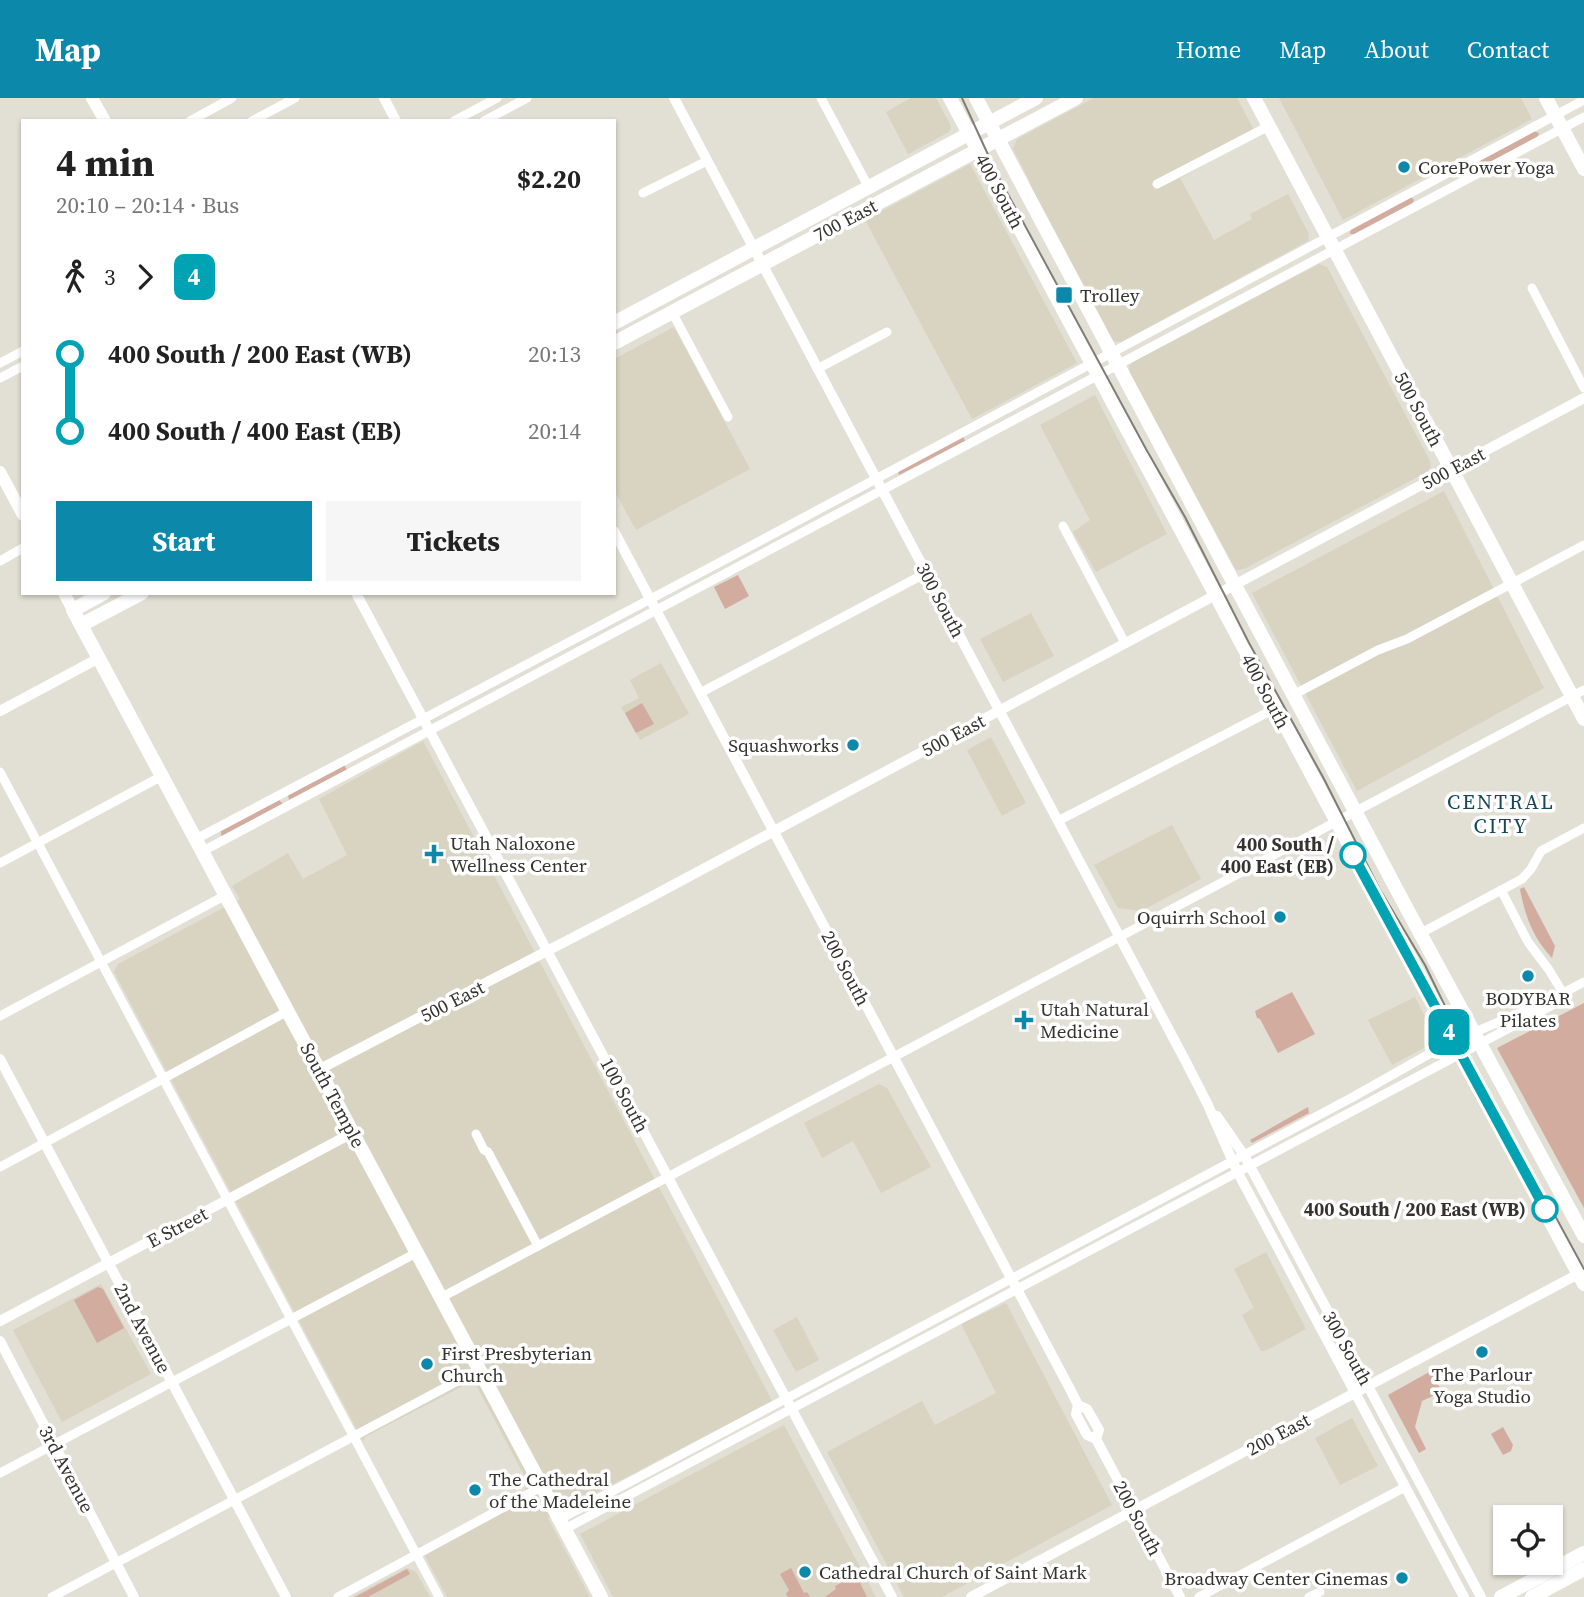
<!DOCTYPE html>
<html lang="en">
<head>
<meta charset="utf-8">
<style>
  :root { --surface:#fff; --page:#f6f6f6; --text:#222; --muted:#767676; --accent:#0c88ab }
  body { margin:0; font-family:"Source Serif 4",serif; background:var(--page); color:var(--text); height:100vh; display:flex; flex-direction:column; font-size:26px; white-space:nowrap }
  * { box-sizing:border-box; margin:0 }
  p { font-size:23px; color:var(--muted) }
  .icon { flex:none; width:38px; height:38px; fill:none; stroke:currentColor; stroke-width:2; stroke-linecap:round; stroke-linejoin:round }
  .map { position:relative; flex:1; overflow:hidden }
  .panel { position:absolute; left:21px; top:21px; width:595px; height:476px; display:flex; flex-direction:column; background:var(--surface); border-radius:0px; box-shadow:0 2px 5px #0004 }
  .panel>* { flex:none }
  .badge { padding:0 14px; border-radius:10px; font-size:24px; line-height:46px }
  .fabs { position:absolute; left:1493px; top:1407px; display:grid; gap:14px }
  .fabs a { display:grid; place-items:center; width:70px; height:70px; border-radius:0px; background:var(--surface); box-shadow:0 2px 5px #0004; font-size:35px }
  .map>.badge { position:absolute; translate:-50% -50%; box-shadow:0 0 0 4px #fff }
  .legs { display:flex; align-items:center; gap:10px; height:77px; padding:0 35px; font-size:23px }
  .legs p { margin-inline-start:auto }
  .head { display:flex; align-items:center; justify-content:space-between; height:119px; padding:0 35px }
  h1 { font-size:38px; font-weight:700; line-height:52px }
  .primary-button { display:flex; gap:14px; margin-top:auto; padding:14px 35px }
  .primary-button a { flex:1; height:80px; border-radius:0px; background:var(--accent); color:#fff; font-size:28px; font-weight:700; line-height:80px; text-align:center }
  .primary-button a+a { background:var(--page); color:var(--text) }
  ul { padding:0 35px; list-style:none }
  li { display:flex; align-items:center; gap:24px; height:77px; font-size:26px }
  li i { display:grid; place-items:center; width:10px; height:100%; margin:0 9px; background:currentColor }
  li i::after { content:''; width:18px; height:18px; margin:-9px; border:5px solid; border-radius:50%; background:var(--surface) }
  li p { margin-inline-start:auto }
  li:first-child i { background:linear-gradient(#0000 50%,currentColor 0) }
  li:last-child i { background:linear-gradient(currentColor 50%,#0000 0) }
  header { display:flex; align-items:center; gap:42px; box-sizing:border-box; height:98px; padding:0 35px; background:var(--accent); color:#fff }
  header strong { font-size:33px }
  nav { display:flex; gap:38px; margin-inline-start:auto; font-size:24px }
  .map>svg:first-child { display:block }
  .built { fill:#d9d3c1 }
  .green { fill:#d1ac9f }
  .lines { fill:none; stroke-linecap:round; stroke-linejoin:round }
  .minor { stroke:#fff; stroke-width:9 }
  .tertiary { stroke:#fff; stroke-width:10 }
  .secondary { stroke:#fff; stroke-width:12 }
  .primary { stroke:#fff; stroke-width:14 }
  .tram { stroke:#7f7d76; stroke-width:2 }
  .line-1-casing { stroke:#fff; stroke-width:16 }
  .line-1 { stroke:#00a3b4; stroke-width:10 }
  .poi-dot { fill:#0c88ab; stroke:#fff; stroke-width:2.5 }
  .stop-1-dot { fill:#fff; stroke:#00a3b4; stroke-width:3.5 }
  .labels { text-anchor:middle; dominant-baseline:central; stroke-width:7; stroke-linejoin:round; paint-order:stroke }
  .poi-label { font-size:19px; fill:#34332f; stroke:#fff; text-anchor:start }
  .street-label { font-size:19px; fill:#34332f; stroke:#fff }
  .stop-label { font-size:19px; font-weight:bold; fill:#34332f; stroke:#fff; text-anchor:end }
  .neighbourhood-label { font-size:21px; letter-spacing:2px; fill:#16485a; stroke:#fff }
</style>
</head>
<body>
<header>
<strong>Map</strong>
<nav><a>Home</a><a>Map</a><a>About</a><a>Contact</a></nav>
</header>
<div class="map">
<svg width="1584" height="1499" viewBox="0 0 1584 1499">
  <rect width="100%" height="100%" fill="#e2dfd4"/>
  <g class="built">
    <polygon points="911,0 936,0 951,28 949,34 908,56 886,14"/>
    <polygon points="1094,0 1237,0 1257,38 1180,80 1214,142 1252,121 1250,116 1288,96 1309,136 1308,143 1121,244 1113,243 1031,92 1029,82 1013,51 1017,41"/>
    <polygon points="1279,0 1521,0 1532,21 1343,122"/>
    <polygon points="970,66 1077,265 972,321 865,122"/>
    <polygon points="1319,166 1327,169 1429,361 1431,369 1425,375 1244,471 1236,472 1130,277 1129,268 1133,264"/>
    <polygon points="674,229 750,371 636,432 614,392 614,261"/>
    <polygon points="1095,297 1167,436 1096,474 1073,434 1090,422 1040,327"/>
    <polygon points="1444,393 1544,590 1357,693 1252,495"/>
    <polygon points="1031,515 1054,558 1003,584 980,541"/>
    <polygon points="661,565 689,616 640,642 621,609 639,600 630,582"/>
    <polygon points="991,639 1026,705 1002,718 967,652"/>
    <polygon points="423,643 772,1303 548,1420 590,1499 447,1499 419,1447 423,1448 525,1393 527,1383 477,1289 467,1286 365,1339 363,1343 114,874 118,866 240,801 232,788 288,755 303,781 347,757 319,701"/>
    <polygon points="1172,727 1201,781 1141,813 1118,810 1094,767"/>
    <polygon points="1415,899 1437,943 1392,967 1368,922"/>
    <polygon points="879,986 887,990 931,1069 881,1095 853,1043 822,1060 804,1025"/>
    <polygon points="1266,1154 1306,1231 1265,1253 1261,1253 1242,1217 1254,1210 1234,1171"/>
    <polygon points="101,1186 151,1276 62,1324 13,1232"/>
    <polygon points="1006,1205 1112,1407 942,1499 904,1499 827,1354 922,1303 935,1327 996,1295 961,1226"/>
    <polygon points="797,1219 819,1262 796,1274 773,1232"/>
    <polygon points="1352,1320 1378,1368 1340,1387 1315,1340"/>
    <polygon points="784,1327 876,1499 613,1499 580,1436"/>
    <polygon points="407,1470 416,1474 430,1499 352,1499"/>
  </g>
  <g class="green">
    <polygon points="1533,33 1539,35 1537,40 1484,68 1480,66 1480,62"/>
    <polygon points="1411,99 1414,102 1412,106 1356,136 1350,136 1351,131"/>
    <polygon points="963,338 965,343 899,377 898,373"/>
    <polygon points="738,477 749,498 725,511 714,489"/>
    <polygon points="642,605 654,626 636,635 625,615"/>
    <polygon points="344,667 347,672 289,702 288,697"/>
    <polygon points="279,702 283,706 222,738 221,737 221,733"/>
    <path d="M1524,789L1555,848L1552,860C1533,840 1525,818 1520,791Z"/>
    <polygon points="1292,894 1315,936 1278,955 1260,921 1257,920 1255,913"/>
    <polygon points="1584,905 1584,1110 1497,950"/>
    <polygon points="1308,1009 1309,1015 1252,1045 1250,1042"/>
    <polygon points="98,1189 103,1191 124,1230 97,1245 74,1202"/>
    <polygon points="1431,1273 1446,1302 1433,1298 1422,1303 1415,1329 1426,1351 1419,1355 1388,1297"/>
    <polygon points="1503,1329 1513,1347 1511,1353 1503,1357 1491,1336"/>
    <polygon points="791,1470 804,1495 807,1494 810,1499 788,1499 786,1496 789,1492 780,1476"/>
    <polygon points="407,1471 410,1476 368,1499 355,1499"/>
    <polygon points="856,1477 867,1499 825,1499 836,1491 835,1488"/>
  </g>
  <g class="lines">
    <g class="minor">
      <polyline points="821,0 869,90"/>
      <polyline points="190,23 232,0"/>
      <polyline points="252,23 295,0"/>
      <polyline points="454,23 497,0"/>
      <polyline points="484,23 527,0"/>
      <polyline points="1157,86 1269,28"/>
      <polyline points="643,95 707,63"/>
      <polyline points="1532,190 1584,290"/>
      <polyline points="672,214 728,319"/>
      <polyline points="0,265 23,253"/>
      <polyline points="817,271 887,234"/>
      <polyline points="0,280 23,268"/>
      <polyline points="1063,428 1125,545"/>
      <polyline points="0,463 23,450"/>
      <polyline points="700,595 926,475"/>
      <polyline points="1293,597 1378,552 1407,541 1584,447"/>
      <polyline points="0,674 439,1499"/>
      <polyline points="1058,723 1276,610"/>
      <polyline points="196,741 730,459 1584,2"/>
      <polyline points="203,753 1584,19"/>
      <polyline points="0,765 162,678"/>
      <polyline points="1501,792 1528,844 1549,872 1563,895"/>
      <polyline points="1421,835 1522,781 1531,771 1541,753 1584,730"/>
      <polyline points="0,918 226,797"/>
      <polyline points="476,1036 484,1052 488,1054 538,1148"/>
      <polyline points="0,1069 288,913"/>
      <polyline points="442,1199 1584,592"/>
      <polyline points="0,1375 418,1154"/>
      <polyline points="560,1421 1353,999 1445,947 1552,901 1584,884"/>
      <polyline points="565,1431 1562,902"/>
      <polyline points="52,1499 480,1271"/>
      <polyline points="338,1499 543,1388"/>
      <polyline points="1199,1499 1405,1389"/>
      <polyline points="1309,1499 1320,1494"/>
    </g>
    <g class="tertiary">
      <polyline points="384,0 396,23"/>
      <polyline points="674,0 1186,964 1207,1005 1237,1073 1464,1499"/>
      <polyline points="614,433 1070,1291 1078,1307 1076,1316 1087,1337 1096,1341 1180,1499"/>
      <polyline points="356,495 892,1499"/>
      <polyline points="0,613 99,560"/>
      <polyline points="0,961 286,1499"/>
      <polyline points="320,971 647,801 1584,300"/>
      <polyline points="1217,1018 1244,1057 1481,1499"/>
      <polyline points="0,1223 354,1034"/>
      <polyline points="0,1243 134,1499"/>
      <polyline points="1078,1307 1087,1311 1099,1332 1096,1341"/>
      <polyline points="971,1499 1584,1173"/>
    </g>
    <g class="secondary">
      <polyline points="92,0 105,23"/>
      <polyline points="0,374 23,417"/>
      <polyline points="64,495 73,512"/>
    </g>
    <g class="primary">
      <polyline points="950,0 1584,1186"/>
      <polyline points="976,0 1406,809 1584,1138"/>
      <polyline points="1254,0 1584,621"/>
      <polyline points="1546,0 1584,71"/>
      <polyline points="614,225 1036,0"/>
      <polyline points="614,245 1076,0"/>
      <polyline points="104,495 73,512 601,1499"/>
      <polyline points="81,527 142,495"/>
      <polyline points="1501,1499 1584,1455"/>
      <polyline points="1532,1499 1584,1471"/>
    </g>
    <polyline class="tram" points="962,0 996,74 1146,351 1185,419 1249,545 1324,681 1379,790 1425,867 1479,978 1584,1171"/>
  </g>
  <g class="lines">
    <g class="line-1-casing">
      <polyline id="line-1" points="1353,757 1545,1111"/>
    </g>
    <use href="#line-1" class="line-1"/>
  </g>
  <g class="poi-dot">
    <circle cx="1404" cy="69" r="7"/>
    <rect x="1055" y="188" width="18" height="18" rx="3.5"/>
    <circle cx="853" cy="647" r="7"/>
    <path d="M430.5 745.5h7v7h7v7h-7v7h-7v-7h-7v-7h7z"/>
    <circle cx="1280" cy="819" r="7"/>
    <circle cx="1528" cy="878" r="7"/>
    <path d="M1020.5 911.5h7v7h7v7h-7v7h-7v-7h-7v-7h7z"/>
    <circle cx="1482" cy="1254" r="7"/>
    <circle cx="427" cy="1266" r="7"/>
    <circle cx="475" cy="1392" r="7"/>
    <circle cx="805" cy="1474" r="7"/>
    <circle cx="1402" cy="1480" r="7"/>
  </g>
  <g class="stop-1-dot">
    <circle cx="1353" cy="757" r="12"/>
    <circle cx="1545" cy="1111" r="12"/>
  </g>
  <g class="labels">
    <g class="poi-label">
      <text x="1418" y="69">CorePower Yoga</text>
      <text x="1080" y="197">Trolley</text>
      <text x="839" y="647" text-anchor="end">Squashworks</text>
      <text x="450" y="745">Utah Naloxone<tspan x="450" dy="22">Wellness Center</tspan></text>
      <text x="1266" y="819" text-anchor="end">Oquirrh School</text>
      <text x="1528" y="900" text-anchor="middle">BODYBAR<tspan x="1528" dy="22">Pilates</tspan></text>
      <text x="1040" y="911">Utah Natural<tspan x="1040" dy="22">Medicine</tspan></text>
      <text x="441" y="1255">First Presbyterian<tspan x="441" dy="22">Church</tspan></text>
      <text x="1482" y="1276" text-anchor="middle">The Parlour<tspan x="1482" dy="22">Yoga Studio</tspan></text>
      <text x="489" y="1381">The Cathedral<tspan x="489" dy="22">of the Madeleine</tspan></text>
      <text x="819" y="1474">Cathedral Church of Saint Mark</text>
      <text x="1388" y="1480" text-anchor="end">Broadway Center Cinemas</text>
    </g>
    <g class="street-label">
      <text transform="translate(1000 93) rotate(62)">400 South</text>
      <text transform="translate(845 122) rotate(-28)">700 East</text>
      <text transform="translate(1419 311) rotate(62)">500 South</text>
      <text transform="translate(1453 370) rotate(-28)">500 East</text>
      <text transform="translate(941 502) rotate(62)">300 South</text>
      <text transform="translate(1266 593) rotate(62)">400 South</text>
      <text transform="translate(953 637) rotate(-28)">500 East</text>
      <text transform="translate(846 870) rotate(62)">200 South</text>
      <text transform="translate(452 903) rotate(-27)">500 East</text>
      <text transform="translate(333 997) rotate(62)">South Temple</text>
      <text transform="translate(625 997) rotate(62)">100 South</text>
      <text transform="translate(177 1129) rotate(-28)">E Street</text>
      <text transform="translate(143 1230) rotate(62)">2nd Avenue</text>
      <text transform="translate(1348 1250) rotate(61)">300 South</text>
      <text transform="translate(1278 1336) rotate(-28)">200 East</text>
      <text transform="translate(67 1371) rotate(62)">3rd Avenue</text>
      <text transform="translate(1138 1420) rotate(62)">200 South</text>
    </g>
    <g class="stop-label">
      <text x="1334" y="746">400 South /<tspan x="1334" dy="22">400 East (EB)</tspan></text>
      <text x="1526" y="1111">400 South / 200 East (WB)</text>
    </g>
    <g class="neighbourhood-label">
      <text x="1501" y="703">CENTRAL<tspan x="1501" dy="24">CITY</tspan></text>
    </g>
  </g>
</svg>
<div class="fabs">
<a><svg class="icon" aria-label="locate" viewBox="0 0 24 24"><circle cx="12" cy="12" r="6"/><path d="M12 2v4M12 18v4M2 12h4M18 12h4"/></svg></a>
</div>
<b class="badge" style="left:1449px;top:934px;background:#00a3b4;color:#fff">4</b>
<section class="panel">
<div class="head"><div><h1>4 min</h1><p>20:10 – 20:14 · Bus</p></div><b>$2.20</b></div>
<div class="legs"><svg class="icon" aria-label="walk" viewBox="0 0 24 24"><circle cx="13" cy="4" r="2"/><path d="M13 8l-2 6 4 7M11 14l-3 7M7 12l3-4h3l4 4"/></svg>3<svg class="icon" aria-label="forward" viewBox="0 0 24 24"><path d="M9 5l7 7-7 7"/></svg><b class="badge" style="background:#00a3b4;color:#fff">4</b></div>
<ul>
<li><i style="color:#00a3b4"></i><b>400 South / 200 East (WB)</b><p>20:13</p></li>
<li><i style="color:#00a3b4"></i><b>400 South / 400 East (EB)</b><p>20:14</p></li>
</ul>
<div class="primary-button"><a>Start</a><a>Tickets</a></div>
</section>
</div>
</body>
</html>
